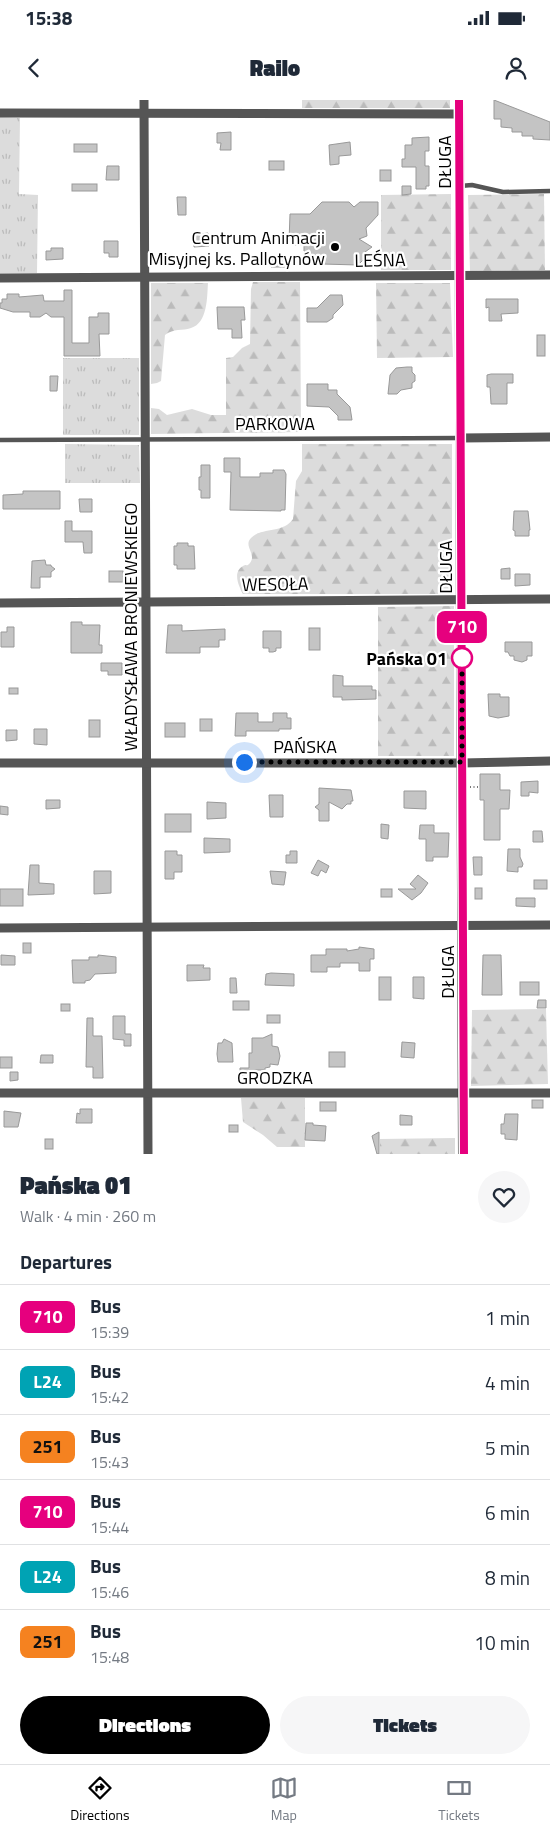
<!DOCTYPE html>
<html lang="en">
<head>
<meta charset="utf-8">
<style>
  :root { --surface:#fff; --page:#f6f6f7; --text:#1f2937; --muted:#747a83; --line:#e0e1e3; --accent:#000 }
  body { margin:0; font-family:"Titillium Web",sans-serif; background:var(--page); color:var(--text); height:100vh; display:flex; flex-direction:column; font-size:19px; white-space:nowrap }
  * { box-sizing:border-box; margin:0 }
  p { font-size:16px; color:var(--muted) }
  .icon { flex:none; width:28px; height:28px; fill:none; stroke:currentColor; stroke-width:2; stroke-linecap:round; stroke-linejoin:round }
  .map { position:relative; height:1054px; overflow:hidden }
  .drawer { display:flex; flex-direction:column; background:var(--surface); flex:1 }
  .drawer>* { flex:none }
  .badge { padding:0 10px; border-radius:8px; font-size:18px; line-height:32px }
  .you { position:absolute; width:25px; height:25px; margin:-12px; border:4px solid #fff; border-radius:50%; background:#1a73e8; box-shadow:0 0 0 8px #1a73e833 }
  .map>.badge { position:absolute; translate:-50% -50%; box-shadow:0 0 0 2px #fff }
  h2 { padding:0 20px; font-size:19px; line-height:45px }
  .round { display:grid; place-items:center; flex:none; width:52px; height:52px; border-radius:26px; background:var(--page) }
  .headline { display:flex; align-items:center; justify-content:space-between; height:85px; padding:0 20px }
  h1 { font-size:24px; font-weight:800; line-height:38px }
  .primary-button { display:flex; gap:10px; margin-top:auto; padding:10px 20px }
  .primary-button a { flex:1; height:58px; border-radius:30px; background:var(--accent); color:#fff; font-size:20px; font-weight:800; line-height:58px; text-align:center }
  .primary-button a+a { background:var(--page); color:var(--text) }
  ul { padding:0; list-style:none }
  li { display:flex; align-items:center; gap:15px; height:65px; padding:0 20px; border-top:1px solid var(--line) }
  li div { flex:1 }
  li b { display:block; font-size:19px }
  li em { font-style:normal }
  li .badge { min-width:55px; font-weight:700; text-align:center }
  .status { display:flex; justify-content:space-between; align-items:center; height:35px; padding:0 25px; background:var(--surface); direction:ltr }
  .status svg { height:14px; fill:currentColor }
  header { display:flex; justify-content:space-between; align-items:center; height:65px; padding:0 20px; background:var(--surface); font-size:22px; font-weight:800 }
  .dock { display:flex; justify-content:space-around; align-items:center; height:70px; border-top:1px solid var(--line); background:var(--surface); font-size:14px; color:var(--muted) }
  .dock a { display:grid; justify-items:center; gap:2px }
  .dock .selected { color:var(--accent) }
  .map>svg:first-child { display:block }
  .grass { fill:url(#grass-tufts) }
  .forest { fill:url(#forest-firs) }
  .building { fill:#c4c4c4; stroke:#999 }
  .lines { fill:none; stroke-linecap:round; stroke-linejoin:round }
  .path { stroke:#777; stroke-width:2; stroke-dasharray:1 2.5; stroke-linecap:butt }
  .lane { stroke:#555; stroke-width:4.5 }
  .street { stroke:#555; stroke-width:9 }
  .secondary { stroke:#222; stroke-width:10 }
  .line-casing { stroke:#fff; stroke-width:11 }
  .line { stroke:#e6007e; stroke-width:8 }
  .walk { stroke:#000; stroke-width:5; stroke-dasharray:0 9 }
  .poi-dot { fill:#000; stroke:#fff; stroke-width:2 }
  .stop-dot { fill:#fff; stroke:#e6007e; stroke-width:2.5 }
  .labels { text-anchor:middle; dominant-baseline:central; stroke-width:4.5; stroke-linejoin:round; paint-order:stroke }
  .street-label { font-size:18px; fill:#000; stroke:#fff }
  .poi-label { font-size:18px; fill:#000; stroke:#fff; text-anchor:end }
  .stop-label { font-size:18px; font-weight:bold; fill:#000; stroke:#fff; text-anchor:end }
</style>
</head>
<body>
<div class="status"><b>15:38</b><svg viewBox="0 0 49 12"><path d="M0 12V9h3v3zM5 12V6h3v6zM10 12V3h3v9zM15 12V0h3v12zM26 1h20v11H26zM47 4h2v5h-2z"/></svg></div>
<header><svg class="icon" aria-label="back" viewBox="0 0 24 24"><path d="M15 5l-7 7 7 7"/></svg>Railo<svg class="icon" aria-label="person" viewBox="0 0 24 24"><circle cx="12" cy="8" r="4"/><path d="M4 21q1-7 8-7t8 7"/></svg></header>
<div class="map">
<svg width="550" height="1054" viewBox="0 0 550 1054">
  <defs>
    <pattern id="grass-tufts" width="24" height="20" patternUnits="userSpaceOnUse" patternTransform="scale(1.25)"><rect width="24" height="20" fill="#dcdcdc"/><path d="M3 7l-1-3M5 7V3M7 7l1-3M15 17l-1-3M17 17v-4M19 17l1-3" fill="none" stroke="#bbb"/></pattern>
    <pattern id="forest-firs" width="22" height="20" patternUnits="userSpaceOnUse" patternTransform="scale(1.25)"><rect width="22" height="20" fill="#dcdcdc"/><path d="M5 1l3.5 6h-7zM16 11l3.5 6h-7z" fill="#bbb"/></pattern>
  </defs>
  <rect width="100%" height="100%" fill="#fff"/>
  <g class="grass">
    <polygon points="0,17 20,18 19,94 38,95 37,173 0,173"/>
    <rect x="63" y="258" width="76" height="77"/>
    <polygon points="65,344 139,345 140,383 65,383"/>
  </g>
  <g class="forest">
    <rect x="302" y="0" width="148" height="8"/>
    <polygon points="451,94 451,170 381,170 381,95"/>
    <polygon points="544,94 545,170 470,171 468,95"/>
    <polygon points="253,182 300,182 301,332 151,334 151,308 159,309 167,315 192,309 211,315 226,315 226,258 233,257 242,248 250,244 251,189"/>
    <path d="M151,183H208C207,196 208,223 191,228C182,231 174,228 165,235L161,281L157,283L151,284Z"/>
    <polygon points="376,183 450,183 453,257 377,258"/>
    <path d="M302,344H452V494H243C239,487 232,472 243,466C248,463 245,468 250,463C257,454 243,446 251,438C261,427 283,434 293,419L296,381L302,371Z"/>
    <polygon points="454,506 454,656 378,656 378,507"/>
    <polygon points="546,909 548,984 471,986 472,910"/>
    <polygon points="241,998 305,998 305,1047 277,1047 263,1035 243,1022"/>
    <polygon points="455,1038 455,1054 380,1054 380,1039"/>
  </g>
  <g class="building">
    <polygon points="494,0 550,22 550,40 533,39 533,36 522,36 522,32 512,32 512,28 501,27 501,19 494,19"/>
    <polygon points="231,32 231,50 220,50 221,43 217,43 217,33"/>
    <polygon points="429,37 429,51 425,51 425,66 429,66 429,86 426,86 426,89 416,89 416,67 402,67 402,59 405,59 405,45 412,45 412,38"/>
    <polygon points="350,42 351,55 339,56 339,64 330,65 329,45"/>
    <rect x="74" y="44" width="23" height="8"/>
    <rect x="269" y="61" width="15" height="9"/>
    <polygon points="107,66 119,66 119,80 106,80"/>
    <rect x="380" y="70" width="11" height="11"/>
    <rect x="72" y="84" width="25" height="7"/>
    <polygon points="402,86 411,86 411,94 402,95"/>
    <polygon points="177,97 186,97 186,115 178,115"/>
    <polygon points="322,102 349,102 354,107 360,102 378,102 378,115 366,128 367,136 359,139 372,147 365,152 368,155 358,165 322,164 318,160 313,160 304,151 304,145 292,145 289,142 290,114 310,114"/>
    <polygon points="208,133 209,146 194,147 193,135"/>
    <polygon points="104,141 118,141 118,157 109,157 109,153 104,153"/>
    <polygon points="51,148 63,148 63,159 46,160 46,151 51,151"/>
    <polygon points="270,158 286,158 286,167 271,167"/>
    <polygon points="64,190 72,190 72,243 89,243 89,217 98,217 98,213 109,213 109,234 99,234 100,256 64,256 64,217 51,217 46,213 40,217 30,217 30,212 13,212 0,208 0,203 2,203 2,199 7,199 7,194 19,194 19,197 43,195 44,201 64,201"/>
    <polygon points="330,195 342,195 343,205 333,215 333,218 327,222 307,222 307,208 317,208"/>
    <polygon points="486,199 518,199 518,213 501,214 502,221 489,221 489,207 486,208"/>
    <polygon points="217,207 244,207 245,220 241,220 242,238 232,238 232,229 218,229"/>
    <rect x="537" y="235" width="8" height="21"/>
    <polygon points="407,267 412,267 412,272 415,275 415,281 412,283 412,288 401,290 397,294 388,294 390,275 396,268"/>
    <polygon points="491,274 513,274 513,283 507,283 507,304 491,304 490,287 487,287 487,275"/>
    <polygon points="50,276 58,276 57,291 50,291"/>
    <polygon points="307,284 328,284 328,290 337,290 337,294 350,307 352,320 338,320 338,316 329,307 307,306"/>
    <polygon points="224,358 240,358 240,377 260,377 260,373 273,373 273,370 284,370 286,374 285,410 281,410 281,411 230,410 231,372 224,372"/>
    <polygon points="201,365 210,365 210,398 201,398 201,390 199,390 199,377 201,377"/>
    <polygon points="23,391 60,391 60,409 3,409 3,395 23,394"/>
    <polygon points="79,399 92,399 92,412 80,412"/>
    <polygon points="514,411 528,411 530,430 529,430 529,436 515,436 515,431 513,430"/>
    <polygon points="65,421 72,421 72,431 92,431 92,453 84,453 83,442 65,442"/>
    <polygon points="177,443 188,443 188,446 194,446 195,469 177,469 177,465 174,465 174,446 177,446"/>
    <polygon points="45,460 46,465 51,465 51,466 55,469 51,472 51,477 40,477 40,488 31,488 32,461"/>
    <polygon points="510,468 510,479 501,479 501,469"/>
    <rect x="109" y="471" width="14" height="11"/>
    <polygon points="515,474 530,474 530,485 515,486"/>
    <polygon points="71,522 82,522 82,525 100,525 99,545 102,545 102,553 71,553"/>
    <polygon points="168,525 182,525 182,531 225,529 225,540 219,540 219,547 200,547 200,553 166,553"/>
    <polygon points="7,527 14,527 14,547 1,547 1,532 7,532"/>
    <rect x="309" y="528" width="11" height="22"/>
    <polygon points="263,531 281,531 281,548 276,548 276,551 273,552 269,552 269,548 263,548"/>
    <polygon points="505,542 532,542 532,556 527,556 527,560 522,562 514,560 514,556 510,556 508,552 505,552"/>
    <polygon points="101,563 122,563 122,575 108,575 108,571 101,571"/>
    <polygon points="333,575 343,576 343,586 372,586 372,590 376,590 376,599 342,600 342,597 333,597"/>
    <rect x="9" y="588" width="9" height="6"/>
    <polygon points="488,594 500,594 500,597 509,597 509,616 498,618 489,616"/>
    <polygon points="236,613 258,613 258,622 273,622 273,613 287,613 287,618 291,618 291,629 279,629 279,631 246,631 246,636 235,636"/>
    <rect x="200" y="619" width="12" height="12"/>
    <rect x="89" y="620" width="11" height="17"/>
    <rect x="165" y="623" width="20" height="14"/>
    <polygon points="34,629 47,629 47,645 34,644"/>
    <polygon points="6,630 17,630 17,640 6,641"/>
    <polygon points="480,674 500,674 500,690 510,690 509,709 500,709 500,740 484,740 484,700 480,700"/>
    <polygon points="538,681 538,693 529,692 529,696 521,696 521,682"/>
    <polygon points="319,688 351,690 353,701 351,701 351,704 347,704 342,709 329,702 329,721 319,721 319,710 315,707 319,704"/>
    <polygon points="404,691 426,691 426,709 404,708"/>
    <polygon points="269,695 283,695 283,717 270,717"/>
    <polygon points="46,700 60,700 60,708 46,709"/>
    <polygon points="207,702 226,703 226,718 207,719"/>
    <polygon points="0,706 8,707 8,715 0,714"/>
    <rect x="165" y="714" width="26" height="18"/>
    <polygon points="381,724 389,725 388,739 381,738"/>
    <polygon points="420,725 434,725 434,733 449,733 448,757 433,757 433,761 426,761 426,739 419,739"/>
    <polygon points="533,731 542,731 543,742 533,742"/>
    <polygon points="204,738 230,739 230,752 204,753"/>
    <polygon points="508,749 520,749 520,757 523,764 522,767 518,767 518,772 507,771"/>
    <polygon points="165,751 177,751 177,755 182,755 182,772 174,772 174,779 165,779"/>
    <polygon points="290,751 297,751 297,763 286,763 286,755 290,755"/>
    <polygon points="473,757 482,757 482,775 474,775"/>
    <polygon points="318,760 329,766 326,773 321,770 318,776 311,773"/>
    <polygon points="30,765 39,765 39,783 54,784 54,794 28,795"/>
    <polygon points="94,771 111,771 111,793 94,794"/>
    <polygon points="270,771 286,772 284,785 272,784"/>
    <polygon points="418,775 428,783 421,793 412,800 398,789 416,789 410,784"/>
    <rect x="534" y="780" width="13" height="9"/>
    <rect x="475" y="788" width="7" height="11"/>
    <rect x="0" y="789" width="23" height="17"/>
    <rect x="381" y="789" width="11" height="8"/>
    <polygon points="516,798 535,798 535,807 516,806"/>
    <rect x="23" y="843" width="8" height="10"/>
    <polygon points="359,847 374,849 374,859 370,859 370,871 359,871 359,863 340,863 340,867 327,867 327,872 311,872 311,855 326,855 326,849 347,849 347,851 359,849"/>
    <polygon points="1,855 15,856 15,865 1,865"/>
    <polygon points="98,855 116,857 116,873 95,874 90,880 85,881 85,883 73,883 72,860 89,860 89,857 98,857"/>
    <polygon points="483,855 501,855 502,895 482,895"/>
    <polygon points="187,865 204,865 203,868 210,868 210,880 187,881"/>
    <polygon points="271,873 294,874 294,886 265,885 266,874"/>
    <rect x="379" y="877" width="12" height="23"/>
    <polygon points="413,877 424,877 424,899 413,898"/>
    <polygon points="230,878 236,878 237,893 230,893"/>
    <rect x="520" y="882" width="19" height="13"/>
    <polygon points="538,900 546,900 546,908 537,908"/>
    <rect x="233" y="901" width="16" height="9"/>
    <rect x="61" y="904" width="9" height="7"/>
    <rect x="267" y="915" width="13" height="8"/>
    <polygon points="113,916 125,916 125,934 131,934 131,946 124,946 124,940 113,939"/>
    <polygon points="87,918 93,918 93,936 102,936 103,978 93,978 93,967 86,967"/>
    <polygon points="272,934 272,946 278,947 280,956 278,965 270,964 270,967 265,968 265,970 249,970 249,983 240,983 240,968 249,968 249,953 252,953 252,938 263,938"/>
    <polygon points="224,939 232,943 233,962 218,962 217,954 218,943 222,943"/>
    <polygon points="402,942 415,943 414,958 401,957"/>
    <rect x="329" y="952" width="16" height="15"/>
    <polygon points="41,955 53,955 53,963 40,963"/>
    <rect x="0" y="957" width="12" height="11"/>
    <polygon points="10,972 18,972 18,980 10,981"/>
    <rect x="532" y="1000" width="11" height="8"/>
    <rect x="320" y="1002" width="16" height="9"/>
    <polygon points="80,1009 92,1009 92,1023 76,1023 77,1013 80,1014"/>
    <polygon points="4,1011 21,1013 18,1027 4,1027"/>
    <polygon points="505,1014 518,1014 517,1040 505,1039 505,1034 501,1034 501,1024 504,1024"/>
    <polygon points="400,1015 412,1016 412,1025 400,1025"/>
    <polygon points="306,1023 313,1023 313,1025 326,1026 325,1041 305,1040"/>
    <rect x="229" y="1025" width="9" height="7"/>
    <polygon points="379,1032 379,1054 377,1054 372,1036"/>
    <rect x="45" y="1039" width="8" height="10"/>
  </g>
  <g class="lines">
    <polyline class="path" points="470,687 480,687"/>
    <g class="lane">
      <polyline points="460,86 472,85 503,92 550,91"/>
      <polyline points="0,340 461,338"/>
    </g>
    <g class="street">
      <polyline points="144,0 148,1054"/>
      <polyline points="0,13 459,14"/>
      <polyline points="0,178 550,175"/>
      <polyline points="461,338 550,337"/>
      <polyline points="0,503 550,499"/>
      <polyline points="0,663 462,663 550,661"/>
      <polyline points="0,828 550,825"/>
      <polyline points="0,993 550,993"/>
    </g>
    <polyline class="secondary" points="459,0 463,1054"/>
  </g>
  <g class="lines">
    <g class="line-casing">
      <polyline id="line" points="459,0 464,1054"/>
    </g>
    <use href="#line" class="line"/>
    <polyline class="walk" points="244,662 462,662 462,551 462,558"/>
  </g>
  <circle class="poi-dot" cx="335" cy="147" r="5"/>
  <circle class="stop-dot" cx="462" cy="558" r="10"/>
  <g class="labels">
    <g class="street-label">
      <text transform="translate(444 62) rotate(-90)">DŁUGA</text>
      <text transform="translate(380 160) rotate(-1)">LEŚNA</text>
      <text x="275" y="323">PARKOWA</text>
      <text transform="translate(445 467) rotate(-90)">DŁUGA</text>
      <text transform="translate(275 484) rotate(-1)">WESOŁA</text>
      <text transform="translate(130 527) rotate(-90)">WŁADYSŁAWA BRONIEWSKIEGO</text>
      <text x="305" y="646">PAŃSKA</text>
      <text transform="translate(447 872) rotate(-90)">DŁUGA</text>
      <text x="275" y="977">GRODZKA</text>
    </g>
    <g class="poi-label">
      <text x="325" y="137">Centrum Animacji<tspan x="325" dy="21">Misyjnej ks. Pallotynów</tspan></text>
    </g>
    <g class="stop-label">
      <text x="447" y="558">Pańska 01</text>
    </g>
  </g>
</svg>
<div class="you" style="left:244px;top:662px"></div>
<b class="badge" style="left:462px;top:527px;background:#e6007e;color:#fff">710</b>
</div>
<section class="drawer">
<div class="headline"><div><h1>Pańska 01</h1><p>Walk · 4 min · 260 m</p></div><a class="round"><svg class="icon" aria-label="heart" viewBox="0 0 24 24"><path d="M12 20l-8-8c-3-5 5-10 8-4 3-6 11-1 8 4z"/></svg></a></div>
<h2>Departures</h2>
<ul>
<li><span class="badge" style="background:#e6007e;color:#fff">710</span><div><b>Bus</b><p>15:39</p></div><em>1 min</em></li>
<li><span class="badge" style="background:#00a3b4;color:#fff">L24</span><div><b>Bus</b><p>15:42</p></div><em>4 min</em></li>
<li><span class="badge" style="background:#f58220;color:#111">251</span><div><b>Bus</b><p>15:43</p></div><em>5 min</em></li>
<li><span class="badge" style="background:#e6007e;color:#fff">710</span><div><b>Bus</b><p>15:44</p></div><em>6 min</em></li>
<li><span class="badge" style="background:#00a3b4;color:#fff">L24</span><div><b>Bus</b><p>15:46</p></div><em>8 min</em></li>
<li><span class="badge" style="background:#f58220;color:#111">251</span><div><b>Bus</b><p>15:48</p></div><em>10 min</em></li>
</ul>
<div class="primary-button"><a>Directions</a><a>Tickets</a></div>
</section>
<nav class="dock">
<a class="selected"><svg class="icon" aria-label="directions" viewBox="0 0 24 24"><path d="M12 3l9 9-9 9-9-9zM9 14v-3h6M13 9l2 2-2 2"/></svg>Directions</a>
<a><svg class="icon" aria-label="map" viewBox="0 0 24 24"><path d="M3 6l6-2 6 2 6-2v14l-6 2-6-2-6 2zM9 4v14M15 6v14"/></svg>Map</a>
<a><svg class="icon" aria-label="tickets" viewBox="0 0 24 24"><path d="M3 7h18v10H3zM15 7v10"/></svg>Tickets</a>
</nav>
</body>
</html>
